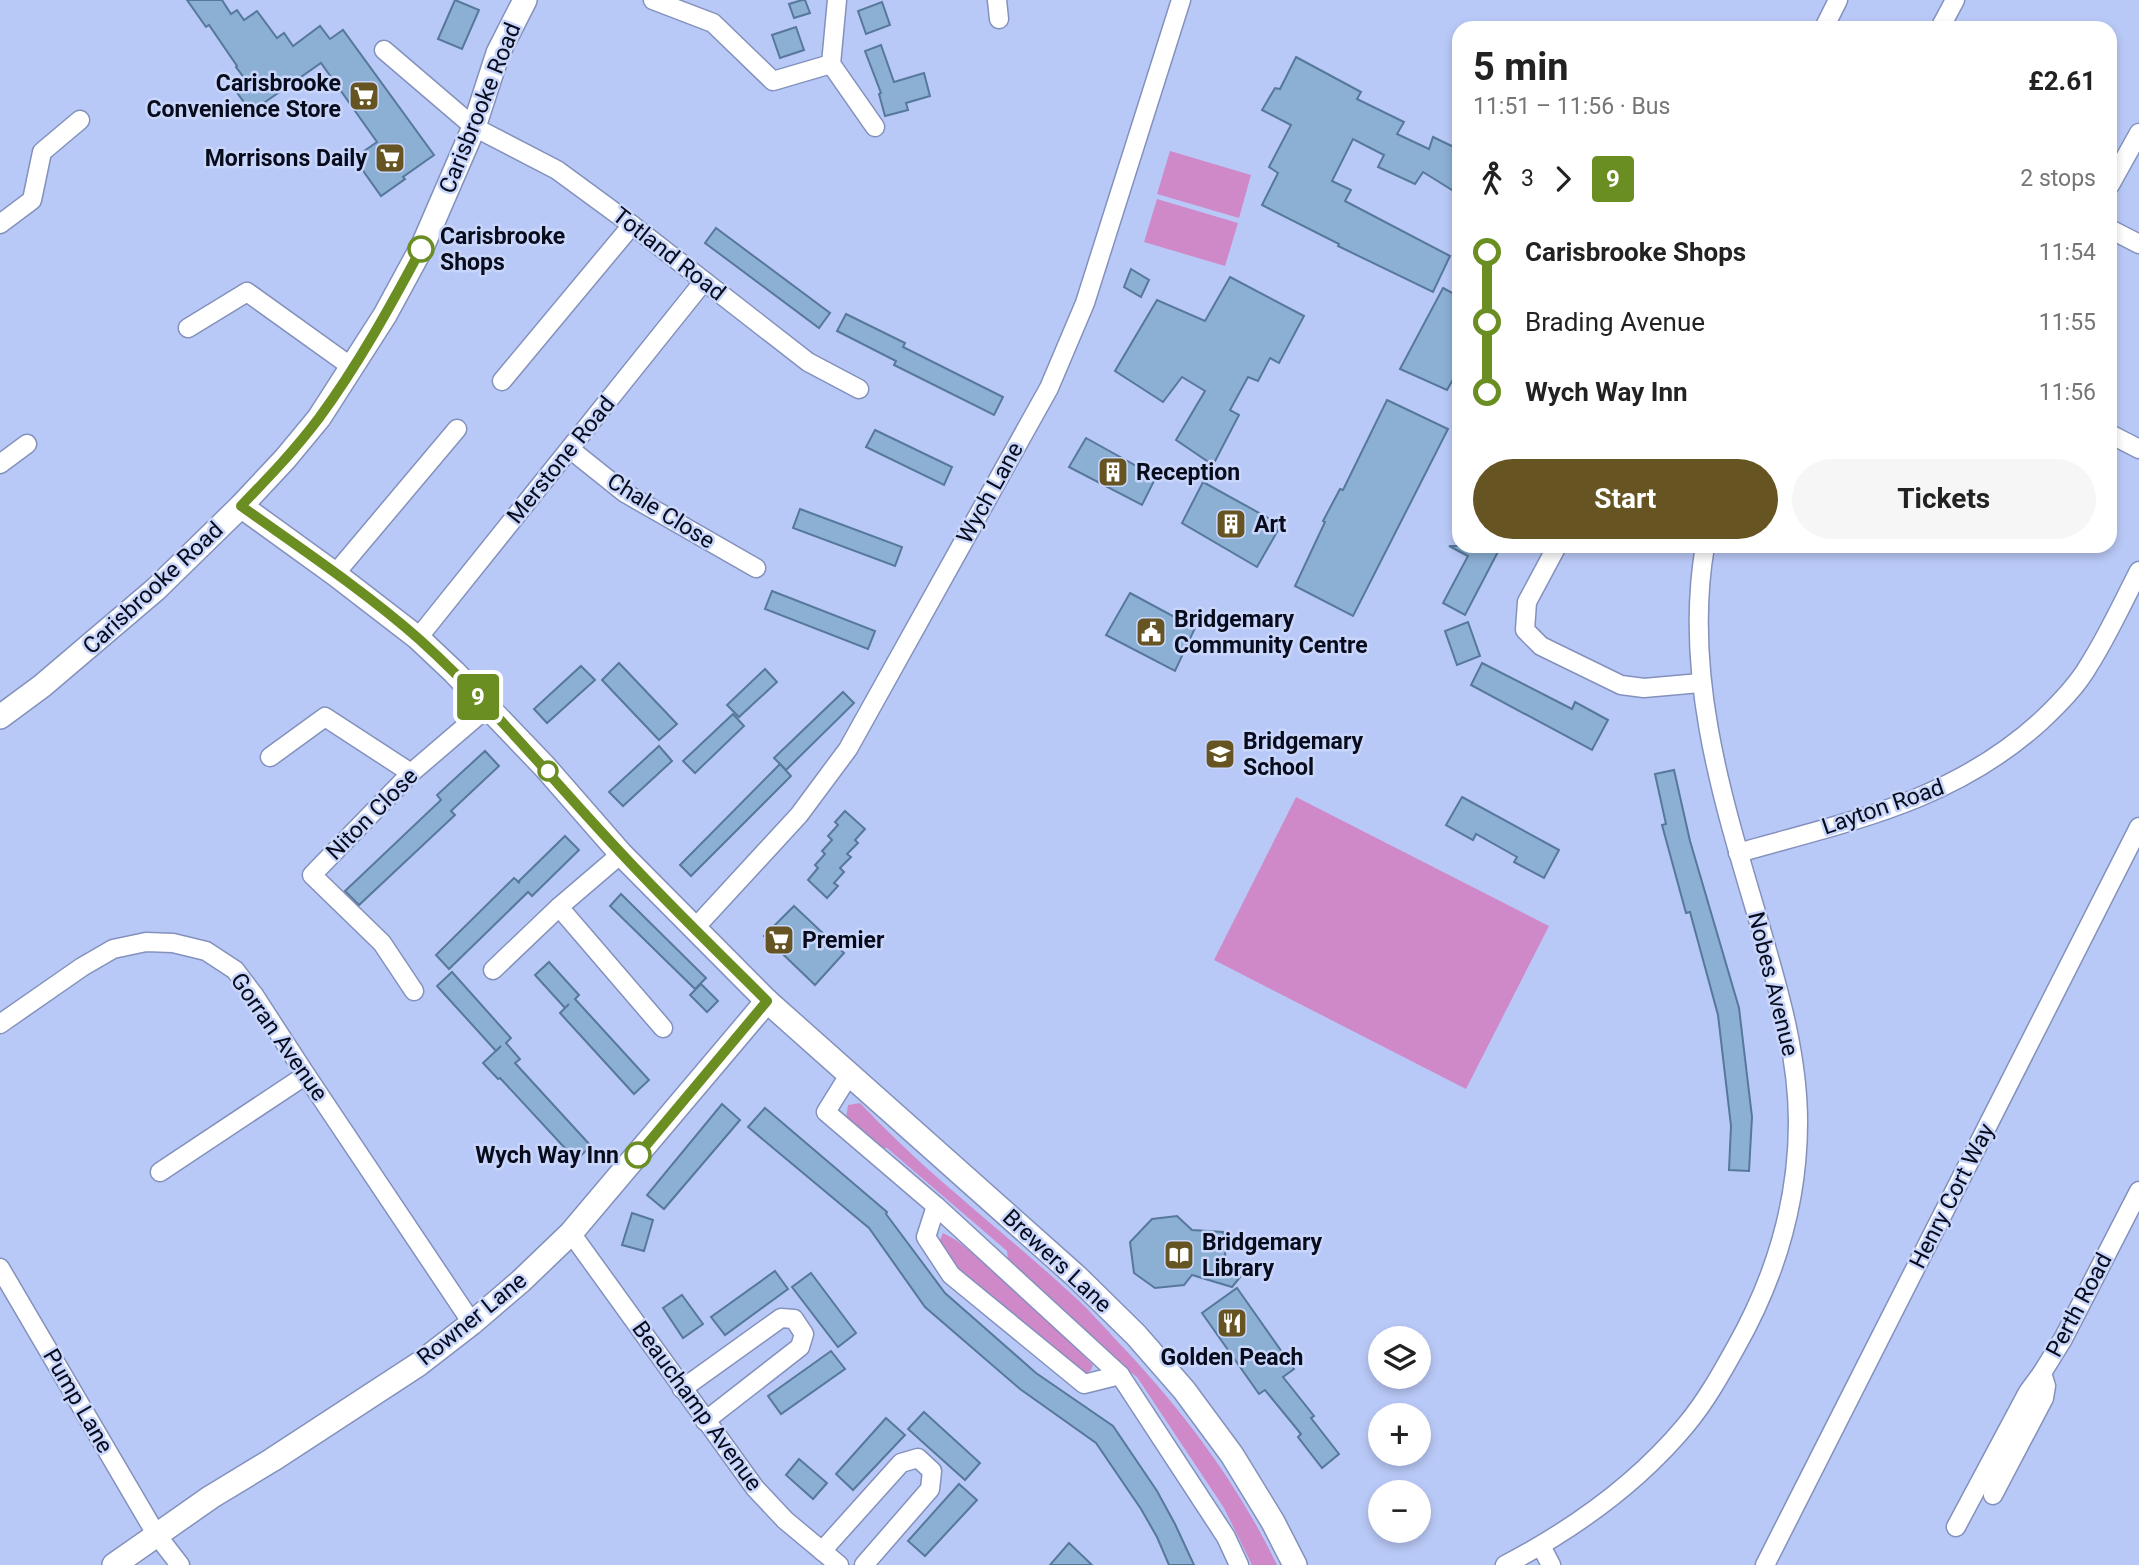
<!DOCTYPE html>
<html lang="en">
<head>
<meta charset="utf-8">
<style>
  :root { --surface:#fff; --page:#f6f6f6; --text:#222; --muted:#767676; --accent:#665422 }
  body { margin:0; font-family:Roboto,sans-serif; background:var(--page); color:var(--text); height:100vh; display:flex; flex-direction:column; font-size:26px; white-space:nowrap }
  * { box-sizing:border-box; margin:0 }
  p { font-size:23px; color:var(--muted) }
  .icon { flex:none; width:38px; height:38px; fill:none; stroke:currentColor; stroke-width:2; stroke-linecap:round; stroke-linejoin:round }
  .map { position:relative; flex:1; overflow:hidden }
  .side { position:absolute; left:1452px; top:21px; width:665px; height:532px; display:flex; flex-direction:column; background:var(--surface); border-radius:21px; box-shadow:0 4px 10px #0003 }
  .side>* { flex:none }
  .badge { padding:0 14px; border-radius:5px; font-size:24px; line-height:46px }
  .buttons { position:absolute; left:1368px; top:1326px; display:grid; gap:14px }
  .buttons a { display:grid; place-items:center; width:63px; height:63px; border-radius:50%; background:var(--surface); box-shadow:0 4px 10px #0003; font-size:35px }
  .map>.badge { position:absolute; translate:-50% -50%; box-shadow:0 0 0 4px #fff }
  .legs { display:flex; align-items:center; gap:10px; height:77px; padding:0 21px; font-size:23px }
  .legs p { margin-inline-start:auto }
  .summary { display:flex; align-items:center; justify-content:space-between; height:119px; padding:0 21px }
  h1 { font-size:38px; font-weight:700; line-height:52px }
  .cta { display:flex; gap:14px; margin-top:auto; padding:14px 21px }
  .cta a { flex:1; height:80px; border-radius:42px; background:var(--accent); color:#fff; font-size:28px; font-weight:700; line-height:80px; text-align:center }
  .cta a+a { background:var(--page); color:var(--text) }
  ul { padding:0 21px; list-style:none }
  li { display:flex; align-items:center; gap:24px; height:70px; font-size:26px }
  li i { display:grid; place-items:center; width:10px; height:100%; margin:0 9px; background:currentColor }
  li i::after { content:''; width:18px; height:18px; margin:-9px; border:5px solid; border-radius:50%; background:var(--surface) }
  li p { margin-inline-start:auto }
  li:first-child i { background:linear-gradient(#0000 50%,currentColor 0) }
  li:last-child i { background:linear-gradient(currentColor 50%,#0000 0) }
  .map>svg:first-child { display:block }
  .green { fill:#cf89c9 }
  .building { fill:#8cafd4; stroke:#56789b; stroke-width:2 }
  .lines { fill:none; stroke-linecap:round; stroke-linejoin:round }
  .minor-casing { stroke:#8391bc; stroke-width:21 }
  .tertiary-casing { stroke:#8391bc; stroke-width:26 }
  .minor { stroke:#fff; stroke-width:18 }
  .tertiary { stroke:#fff; stroke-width:23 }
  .line-1-casing { stroke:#fff; stroke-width:16 }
  .line-1 { stroke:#6b8e23; stroke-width:10 }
  .stop-1-dot { fill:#fff; stroke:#6b8e23; stroke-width:3.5 }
  .labels { text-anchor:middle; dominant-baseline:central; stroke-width:5; stroke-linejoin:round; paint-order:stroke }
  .poi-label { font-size:23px; font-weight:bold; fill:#070b1b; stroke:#c9d6fb; text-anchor:start }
  .street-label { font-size:23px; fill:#070b1b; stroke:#c9d6fb }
  .stop-label { font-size:23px; font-weight:bold; fill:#070b1b; stroke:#c9d6fb; text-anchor:start }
</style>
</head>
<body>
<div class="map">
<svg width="2139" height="1565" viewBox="0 0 2139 1565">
  <rect width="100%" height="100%" fill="#b9c9f7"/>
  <g class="green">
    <polygon points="1170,151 1251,175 1239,218 1157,194"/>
    <polygon points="1157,199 1238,223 1225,266 1144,242"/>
    <polygon points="1296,797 1549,926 1466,1089 1214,960"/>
    <path d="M860,1103C927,1175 1006,1233 1077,1299C1091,1312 1104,1327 1117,1341C1181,1408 1237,1482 1277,1565H1252L1224,1508L1137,1377L1114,1360L1008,1259L1007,1251L887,1148H880L846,1118L848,1105Z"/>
    <polygon points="943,1233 956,1240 1014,1286 1093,1365 1091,1370 1082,1377 960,1274 940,1240"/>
  </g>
  <g class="building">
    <polygon points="187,0 222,0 231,14 237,10 244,20 257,11 277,38 284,33 293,46 320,26 330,39 343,30 434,155 403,177 405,179 381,196 354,158 377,142 321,63 251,112 233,87 245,79 236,67 237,66 209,25 206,27"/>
    <polygon points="455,0 479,10 462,49 438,39"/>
    <polygon points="802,0 805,0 810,13 794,18 789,4"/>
    <polygon points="882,2 890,25 866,34 858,11"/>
    <polygon points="796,27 804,50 780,58 772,35"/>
    <polygon points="881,45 894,82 924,73 930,96 906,103 908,110 885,116 879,94 881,93 865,51"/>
    <polygon points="1296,57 1361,92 1357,99 1404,122 1397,134 1429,149 1433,137 1460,150 1460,195 1423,172 1415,184 1378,167 1384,155 1353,139 1332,181 1351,190 1345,201 1450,256 1433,292 1338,246 1339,244 1262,205 1278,173 1269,167 1291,125 1262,110 1275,88 1280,89"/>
    <polygon points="716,228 830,313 819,328 705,243"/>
    <polygon points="1131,269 1149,280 1141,297 1124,287"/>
    <polygon points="1230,277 1304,316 1279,363 1270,358 1258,381 1248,377 1230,410 1239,415 1213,465 1176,440 1205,391 1182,377 1163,402 1115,371 1157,300 1205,321"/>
    <polygon points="1443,288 1460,297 1460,367 1447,390 1400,369"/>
    <polygon points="846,314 905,343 903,347 1003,397 994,415 894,365 896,361 837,331"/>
    <polygon points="1387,400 1448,429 1353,616 1295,586 1325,522 1323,521 1340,489 1343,490"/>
    <polygon points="875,430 952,467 944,485 866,447"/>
    <polygon points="1086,438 1156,477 1142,505 1069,467"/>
    <polygon points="1203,482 1281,525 1257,567 1182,523"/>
    <polygon points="800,509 902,547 895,566 793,528"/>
    <polygon points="1449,546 1501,546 1465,615 1443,603 1468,556"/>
    <polygon points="772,591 875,631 868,649 765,609"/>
    <polygon points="1130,593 1195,628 1175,671 1106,635"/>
    <polygon points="1468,622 1480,656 1457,665 1445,631"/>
    <polygon points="619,663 677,724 659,740 602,680"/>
    <polygon points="1482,663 1572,709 1575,702 1608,720 1592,750 1471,685"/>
    <polygon points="581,666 595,680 547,723 534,709"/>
    <polygon points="765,669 777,682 739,717 727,705"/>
    <polygon points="843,692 854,703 786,770 774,758"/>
    <polygon points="733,714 744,726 695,773 683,761"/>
    <polygon points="659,746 672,761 623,806 609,792"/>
    <polygon points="485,751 499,766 451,811 455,815 359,905 345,891 441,800 437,795"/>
    <polygon points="780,764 791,776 691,876 680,865"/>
    <polygon points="1674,770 1690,841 1739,1008 1752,1117 1749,1171 1729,1170 1731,1126 1718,1015 1690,912 1686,913 1662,825 1666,824 1655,774"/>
    <polygon points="1462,797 1559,850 1544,878 1514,862 1517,857 1476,834 1473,840 1446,825"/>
    <polygon points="845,811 865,829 855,840 858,843 847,854 851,857 840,868 844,872 834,883 838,886 827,898 808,880 818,868 815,865 825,854 822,851 832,840 828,836 838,825 835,822"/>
    <polygon points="565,836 579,850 532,896 528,892 449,969 436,955 514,878 520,883 518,882"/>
    <polygon points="621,894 706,978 695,989 610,906"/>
    <polygon points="794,906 844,953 815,985 764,936"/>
    <polygon points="549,962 579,995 575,999 649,1080 634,1094 560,1013 569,1004 565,1008 535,975"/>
    <polygon points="452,972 511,1038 506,1043 520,1059 515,1063 591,1146 576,1160 500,1078 498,1079 483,1063 501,1046 496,1051 437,986"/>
    <polygon points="701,984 718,1001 707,1012 690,995"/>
    <polygon points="722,1104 740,1120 664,1209 647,1195"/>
    <polygon points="765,1108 887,1212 886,1214 945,1293 1036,1373 1113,1426 1157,1491 1175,1524 1194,1565 1169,1565 1157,1537 1141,1509 1096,1443 1020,1389 925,1307 869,1228 748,1127"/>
    <polygon points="632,1213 653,1220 644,1251 622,1245"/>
    <polygon points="1177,1216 1192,1230 1223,1232 1226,1262 1241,1276 1232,1287 1192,1275 1184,1285 1155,1288 1134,1273 1130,1242 1152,1219"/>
    <polygon points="775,1271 788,1289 725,1335 711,1317"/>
    <polygon points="811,1273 856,1333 838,1347 792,1287"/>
    <polygon points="1237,1288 1294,1369 1283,1377 1314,1416 1311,1418 1339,1454 1322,1468 1298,1437 1301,1434 1265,1390 1259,1394 1202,1313"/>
    <polygon points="682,1295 703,1324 683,1338 663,1308"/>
    <polygon points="831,1351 845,1369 781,1414 768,1396"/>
    <polygon points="924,1412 980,1463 965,1480 908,1429"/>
    <polygon points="886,1418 905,1435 853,1490 836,1474"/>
    <polygon points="799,1459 827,1483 813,1499 786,1475"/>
    <polygon points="959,1484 977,1500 925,1556 908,1541"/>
    <polygon points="1069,1543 1092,1565 1050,1565"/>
  </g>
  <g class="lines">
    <g class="minor-casing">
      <g id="minor">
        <polyline points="653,0 713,23 773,81 831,64 837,0"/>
        <polyline points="997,0 999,19"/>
        <polyline points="1824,28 1838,0"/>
        <polyline points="1940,28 1955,0"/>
        <polyline points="384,50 474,127 557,170 632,225 808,362 859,389"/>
        <polyline points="831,64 875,127"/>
        <polyline points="2110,185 2139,133"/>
        <polyline points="0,224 32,200 42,152 80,120"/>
        <polyline points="2110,229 2139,244"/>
        <polyline points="188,328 247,292 353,368"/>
        <polyline points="502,381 632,225"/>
        <polyline points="2110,434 2139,449"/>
        <polyline points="570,449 625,493 756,568"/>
        <polyline points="0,464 27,444"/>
        <polyline points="1557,546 1527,602 1525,630 1541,646 1621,685 1644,688 1700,683"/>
        <polyline points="335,574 457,429"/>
        <polyline points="418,638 704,281"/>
        <polyline points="270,757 325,717 411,773"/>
        <path d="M1738,853C1850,821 1952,802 2041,721C2059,704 2077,686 2089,665C2108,635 2123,602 2139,571"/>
        <polyline points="559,907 663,1028"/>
        <polyline points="694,929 799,815 848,749 1049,388 1085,303 1181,0"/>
        <polyline points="493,970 559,907 621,854"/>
        <polyline points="414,991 382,943 312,875 411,773 488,707"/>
        <polyline points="0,1024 82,967 113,949 146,942 173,943 206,951 235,970 254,995 306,1075 472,1323"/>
        <polyline points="849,1075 826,1112 936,1206 1120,1375 1226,1537 1239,1565"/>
        <polyline points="160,1172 306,1075"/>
        <polyline points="936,1206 926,1237 951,1275 1084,1384 1120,1375"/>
        <polyline points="571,1233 755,1488 785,1520 839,1565"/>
        <polyline points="0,1268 156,1534 180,1565"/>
        <polyline points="682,1389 781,1318 794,1319 804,1334 800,1347 705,1421"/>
        <polyline points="1993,1495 2044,1398 2046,1386 2042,1373 2063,1339 2139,1191"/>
        <polyline points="1956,1527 2028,1392 2042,1373"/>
        <polyline points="1541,1546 1551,1565"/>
        <polyline points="822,1551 901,1463 918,1458 932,1471 930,1489 864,1565"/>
        <path d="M1505,1565C1572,1530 1637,1484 1686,1425C1706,1401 1721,1374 1736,1347C1775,1278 1798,1202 1798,1122C1798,1052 1777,985 1758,919C1722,798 1683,673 1705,546"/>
        <polyline points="1765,1565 2139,827"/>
      </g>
    </g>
    <g class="tertiary-casing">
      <g id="tertiary">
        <polyline points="241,506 335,574 418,638 454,672 545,767 621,854 767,1001 1077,1277 1136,1335 1184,1390 1232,1455 1273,1522 1295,1565"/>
        <polyline points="0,717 42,686 156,589 241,506 285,459 319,418 385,315 423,245 474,127 498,53 525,0"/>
        <polyline points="114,1565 211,1497 272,1460 419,1364 472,1323 521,1281 571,1233 767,1001"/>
      </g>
    </g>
    <use href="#minor" class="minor"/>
    <use href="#tertiary" class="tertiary"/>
  </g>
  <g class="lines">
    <g class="line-1-casing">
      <path id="line-1" d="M421,249C390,307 358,365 319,418C295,450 268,478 241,506C300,548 366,592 420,640C493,706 554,782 621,853C668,904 718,952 767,1001L638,1155"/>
    </g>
    <use href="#line-1" class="line-1"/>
  </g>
  <defs>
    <g id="supermarket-square" transform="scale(1.575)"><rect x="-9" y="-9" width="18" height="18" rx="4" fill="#665422" stroke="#c9d6fb"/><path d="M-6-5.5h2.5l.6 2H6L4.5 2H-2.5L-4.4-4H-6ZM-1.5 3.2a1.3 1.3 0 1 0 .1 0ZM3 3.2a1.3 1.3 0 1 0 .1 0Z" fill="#fff"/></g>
    <g id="building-square" transform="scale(1.575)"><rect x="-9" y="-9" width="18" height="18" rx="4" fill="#665422" stroke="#c9d6fb"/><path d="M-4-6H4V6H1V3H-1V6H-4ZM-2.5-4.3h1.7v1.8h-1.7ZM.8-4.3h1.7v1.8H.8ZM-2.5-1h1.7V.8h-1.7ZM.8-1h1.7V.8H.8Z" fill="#fff"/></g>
    <g id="civic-square" transform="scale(1.575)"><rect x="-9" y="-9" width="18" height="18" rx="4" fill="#665422" stroke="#c9d6fb"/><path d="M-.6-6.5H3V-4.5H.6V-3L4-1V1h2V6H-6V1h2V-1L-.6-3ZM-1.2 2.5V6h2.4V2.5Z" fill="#fff"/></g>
    <g id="school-square" transform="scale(1.575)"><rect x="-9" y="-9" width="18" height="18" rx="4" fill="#665422" stroke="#c9d6fb"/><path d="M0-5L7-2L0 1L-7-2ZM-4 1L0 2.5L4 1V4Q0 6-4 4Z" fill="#fff"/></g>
    <g id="library-square" transform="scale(1.575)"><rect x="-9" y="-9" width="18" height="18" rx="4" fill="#665422" stroke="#c9d6fb"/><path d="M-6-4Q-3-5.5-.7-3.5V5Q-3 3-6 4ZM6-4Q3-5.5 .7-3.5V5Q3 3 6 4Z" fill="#fff"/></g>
    <g id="restaurant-square" transform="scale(1.575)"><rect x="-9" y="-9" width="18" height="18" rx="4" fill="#665422" stroke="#c9d6fb"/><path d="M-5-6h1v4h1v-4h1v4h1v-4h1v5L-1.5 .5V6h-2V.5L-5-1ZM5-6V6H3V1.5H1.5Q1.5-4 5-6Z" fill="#fff"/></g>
  </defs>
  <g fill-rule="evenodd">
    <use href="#supermarket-square" x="364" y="96"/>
    <use href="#supermarket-square" x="390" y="158"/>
    <use href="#building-square" x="1113" y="472"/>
    <use href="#building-square" x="1231" y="524"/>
    <use href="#civic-square" x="1151" y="632"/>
    <use href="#school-square" x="1220" y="754"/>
    <use href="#supermarket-square" x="779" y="940"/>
    <use href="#library-square" x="1179" y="1255"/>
    <use href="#restaurant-square" x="1232" y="1323"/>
  </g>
  <g class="stop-1-dot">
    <circle cx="421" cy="249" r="12"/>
    <circle cx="548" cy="771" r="9"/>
    <circle cx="638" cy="1155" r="12"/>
  </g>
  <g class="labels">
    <g class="poi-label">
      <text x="341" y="83" text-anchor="end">Carisbrooke<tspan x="341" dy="26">Convenience Store</tspan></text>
      <text x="367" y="158" text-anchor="end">Morrisons Daily</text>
      <text x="1136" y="472">Reception</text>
      <text x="1254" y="524">Art</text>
      <text x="1174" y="619">Bridgemary<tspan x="1174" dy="26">Community Centre</tspan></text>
      <text x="1243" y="741">Bridgemary<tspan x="1243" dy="26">School</tspan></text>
      <text x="802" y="940">Premier</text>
      <text x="1202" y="1242">Bridgemary<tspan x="1202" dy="26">Library</tspan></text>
      <text x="1232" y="1357" text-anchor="middle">Golden Peach</text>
    </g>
    <g class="street-label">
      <text transform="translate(480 108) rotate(-68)">Carisbrooke Road</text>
      <text transform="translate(669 254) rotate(38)">Totland Road</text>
      <text transform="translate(561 460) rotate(-51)">Merstone Road</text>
      <text transform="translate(990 493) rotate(-61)">Wych Lane</text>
      <text transform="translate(661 511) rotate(32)">Chale Close</text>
      <text transform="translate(153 588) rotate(-43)">Carisbrooke Road</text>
      <text transform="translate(1883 807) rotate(-19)">Layton Road</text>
      <text transform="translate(372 814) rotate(-45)">Niton Close</text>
      <text transform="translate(1773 984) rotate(76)">Nobes Avenue</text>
      <text transform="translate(279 1037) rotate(55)">Gorran Avenue</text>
      <text transform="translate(1952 1196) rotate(-63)">Henry Cort Way</text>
      <text transform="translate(1057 1261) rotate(43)">Brewers Lane</text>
      <text transform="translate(2079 1305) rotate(-62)">Perth Road</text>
      <text transform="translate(472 1319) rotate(-39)">Rowner Lane</text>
      <text transform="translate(78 1401) rotate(60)">Pump Lane</text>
      <text transform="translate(697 1406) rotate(54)">Beauchamp Avenue</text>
    </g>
    <g class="stop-label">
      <text x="440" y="236">Carisbrooke<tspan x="440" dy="26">Shops</tspan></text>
      <text x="619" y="1155" text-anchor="end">Wych Way Inn</text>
    </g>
  </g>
</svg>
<div class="buttons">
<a><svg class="icon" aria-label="layers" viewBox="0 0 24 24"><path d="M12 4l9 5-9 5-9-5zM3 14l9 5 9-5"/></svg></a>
<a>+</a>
<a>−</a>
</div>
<b class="badge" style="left:478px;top:697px;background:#6b8e23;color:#fff">9</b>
<section class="side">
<div class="summary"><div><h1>5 min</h1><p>11:51 – 11:56 · Bus</p></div><b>£2.61</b></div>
<div class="legs"><svg class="icon" aria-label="walk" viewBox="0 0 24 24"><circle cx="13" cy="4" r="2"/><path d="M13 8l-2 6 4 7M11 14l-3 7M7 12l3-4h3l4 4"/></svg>3<svg class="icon" aria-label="forward" viewBox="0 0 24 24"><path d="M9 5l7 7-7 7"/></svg><b class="badge" style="background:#6b8e23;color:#fff">9</b><p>2 stops</p></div>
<ul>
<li><i style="color:#6b8e23"></i><b>Carisbrooke Shops</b><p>11:54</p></li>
<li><i style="color:#6b8e23"></i><span>Brading Avenue</span><p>11:55</p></li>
<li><i style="color:#6b8e23"></i><b>Wych Way Inn</b><p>11:56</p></li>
</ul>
<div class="cta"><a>Start</a><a>Tickets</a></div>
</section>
</div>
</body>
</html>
